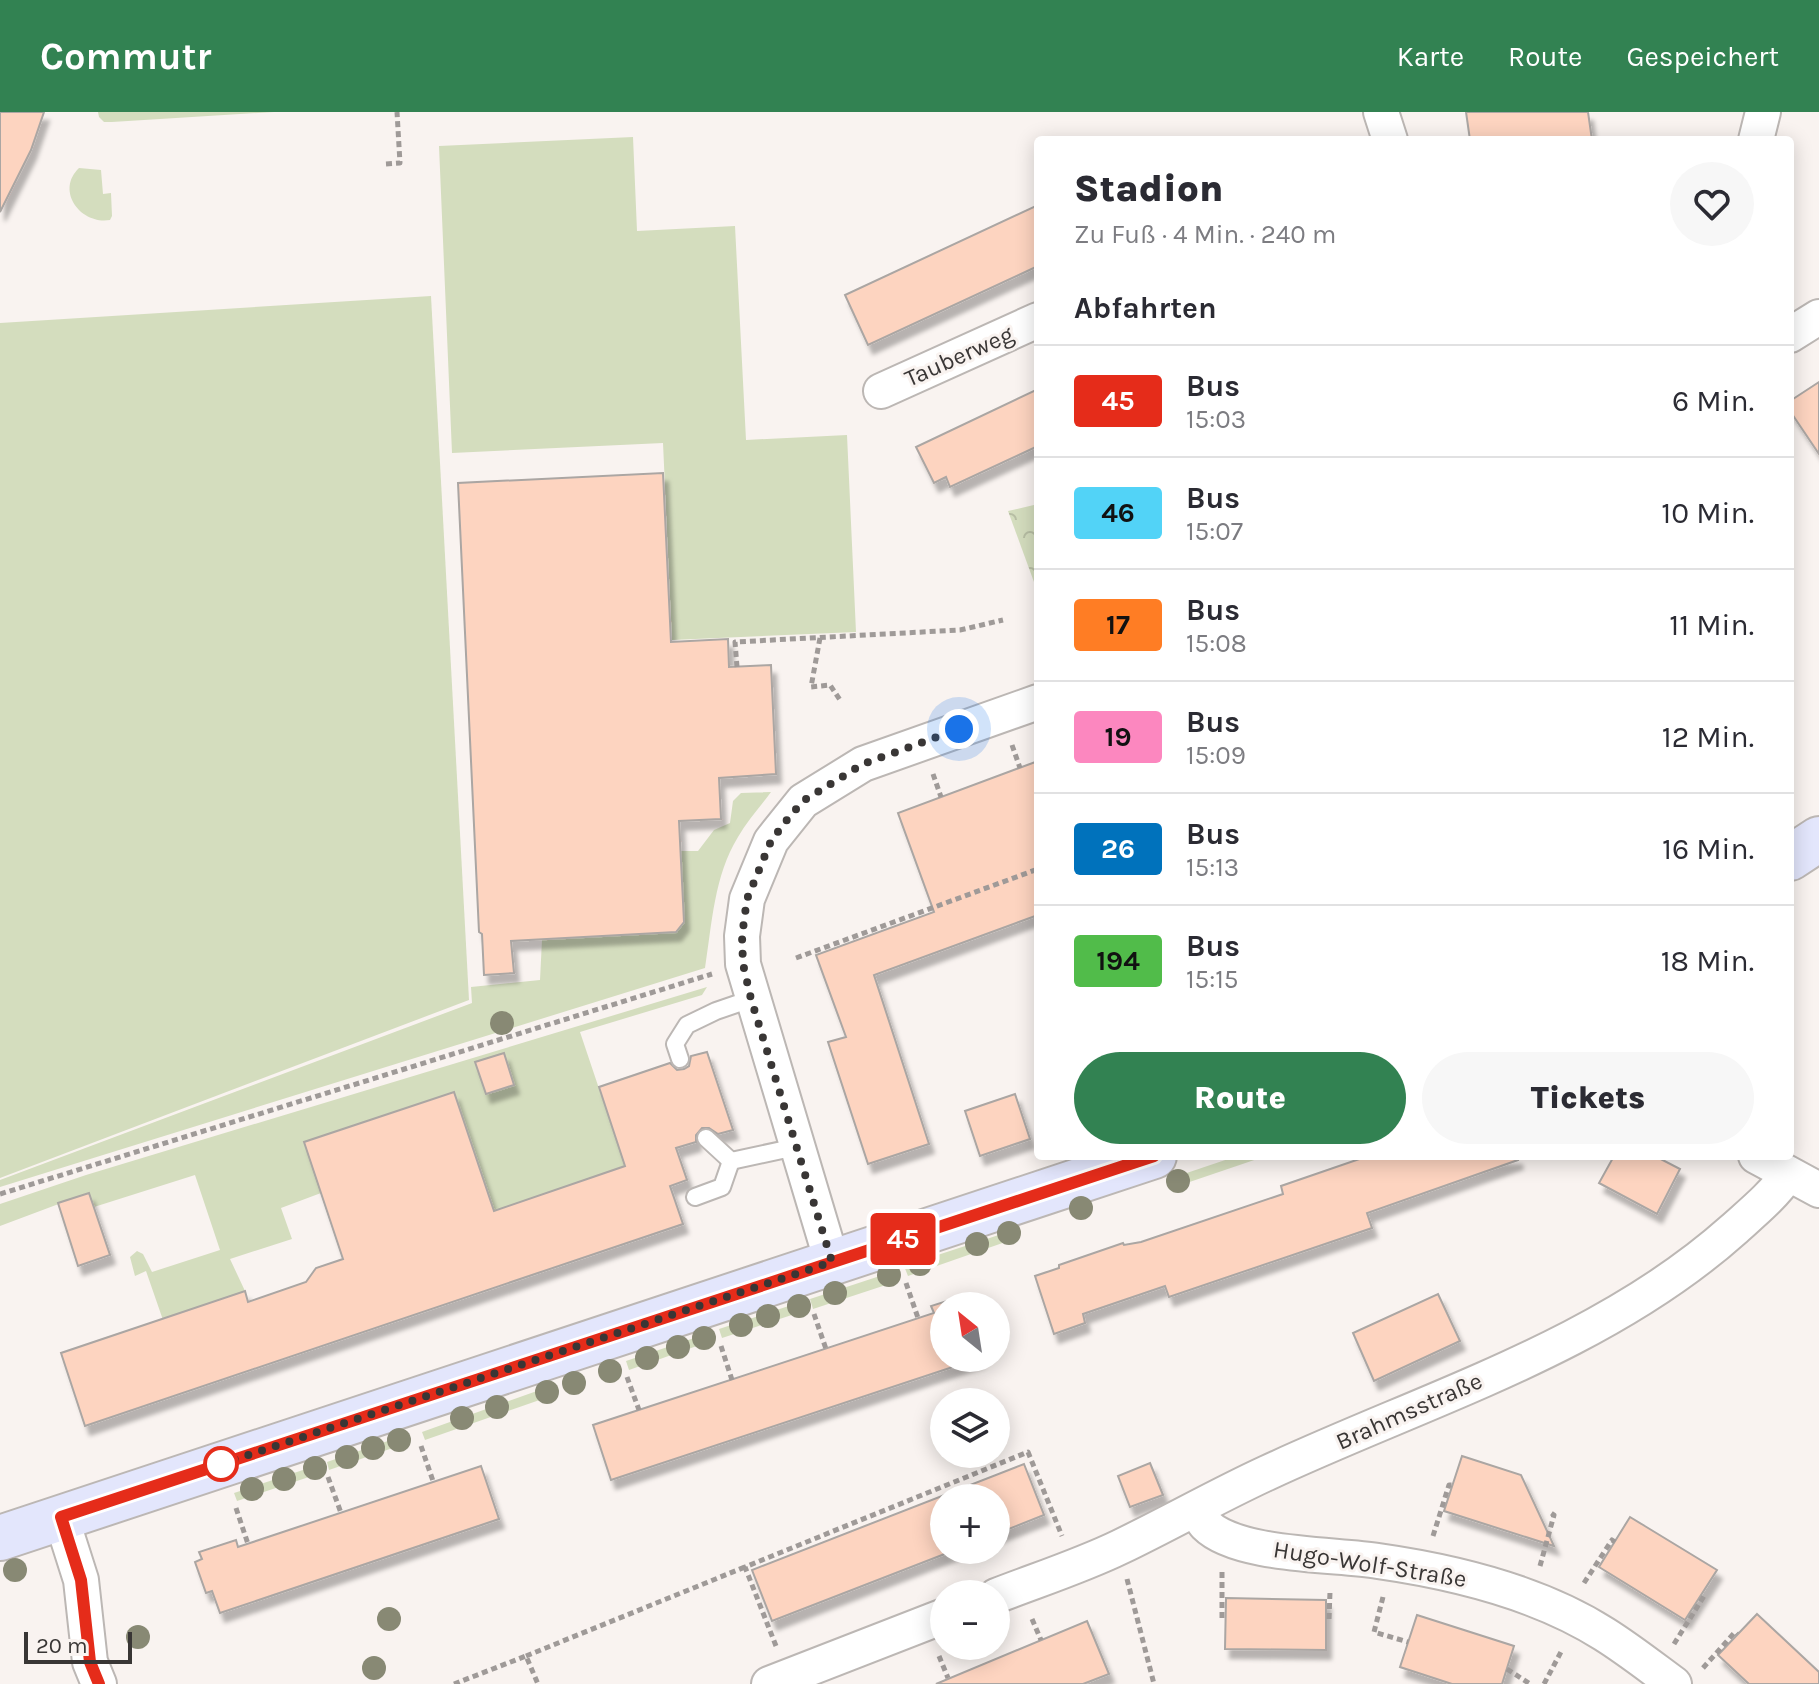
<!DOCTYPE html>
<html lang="de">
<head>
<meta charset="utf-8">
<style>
  :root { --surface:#fff; --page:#f7f7f7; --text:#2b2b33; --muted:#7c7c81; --line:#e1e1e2; --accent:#328252 }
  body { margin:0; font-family:Karla,sans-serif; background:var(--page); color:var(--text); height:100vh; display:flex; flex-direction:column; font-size:30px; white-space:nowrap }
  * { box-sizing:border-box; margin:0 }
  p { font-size:26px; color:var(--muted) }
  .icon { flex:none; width:44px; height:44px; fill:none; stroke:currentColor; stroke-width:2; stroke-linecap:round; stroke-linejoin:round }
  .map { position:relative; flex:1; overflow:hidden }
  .sheet { position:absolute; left:1034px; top:24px; width:760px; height:1024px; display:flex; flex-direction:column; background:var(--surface); border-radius:8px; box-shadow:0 4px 20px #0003 }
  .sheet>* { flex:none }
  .badge { padding:0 16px; border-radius:6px; font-size:28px; line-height:52px }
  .needle { width:52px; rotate:330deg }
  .tools { position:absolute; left:930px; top:1180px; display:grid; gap:16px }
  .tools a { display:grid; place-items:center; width:80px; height:80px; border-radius:50%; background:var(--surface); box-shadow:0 4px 20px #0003; font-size:40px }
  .scale { position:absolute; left:24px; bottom:20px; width:108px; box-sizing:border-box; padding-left:8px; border:4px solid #393635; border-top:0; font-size:22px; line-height:28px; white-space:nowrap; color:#393635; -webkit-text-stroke:6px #f9f3f0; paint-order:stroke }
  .you { position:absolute; width:40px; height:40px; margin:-20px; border:6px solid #fff; border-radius:50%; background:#1a73e8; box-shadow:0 0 0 12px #1a73e833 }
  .map>.badge { position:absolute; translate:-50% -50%; box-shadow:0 0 0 4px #fff }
  h2 { padding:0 40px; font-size:30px; line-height:72px }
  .round { display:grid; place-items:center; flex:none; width:84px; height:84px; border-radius:42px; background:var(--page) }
  .head { display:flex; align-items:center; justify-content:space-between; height:136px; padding:0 40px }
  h1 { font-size:38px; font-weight:800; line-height:60px }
  .button { display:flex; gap:16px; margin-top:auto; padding:16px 40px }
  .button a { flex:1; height:92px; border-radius:48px; background:var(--accent); color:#fff; font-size:32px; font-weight:800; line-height:92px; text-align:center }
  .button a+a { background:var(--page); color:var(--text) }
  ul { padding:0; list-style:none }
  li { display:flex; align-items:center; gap:24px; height:112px; padding:0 40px; border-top:2px solid var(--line) }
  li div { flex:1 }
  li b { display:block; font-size:30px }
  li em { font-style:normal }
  li .badge { min-width:88px; font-weight:700; text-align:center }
  header { display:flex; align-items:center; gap:48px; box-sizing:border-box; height:112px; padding:0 40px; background:var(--accent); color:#fff }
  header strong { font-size:38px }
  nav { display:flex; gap:44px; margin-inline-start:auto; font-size:28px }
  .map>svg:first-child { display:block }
  .grass { fill:#d4ddbe }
  .park { fill:url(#park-crowns) }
  .building { fill:#fdd4c0; stroke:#aba6a3; stroke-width:2; filter:url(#shadow) }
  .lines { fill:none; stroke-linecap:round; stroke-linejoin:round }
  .lane-casing { stroke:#bcb7b4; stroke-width:20 }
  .street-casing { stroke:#bcb7b4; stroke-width:38 }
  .secondary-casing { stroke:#bcb7b4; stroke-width:48 }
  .path { stroke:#9f9a98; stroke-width:5; stroke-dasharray:6 4; stroke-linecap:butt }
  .lane { stroke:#fff; stroke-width:16 }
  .street { stroke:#fff; stroke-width:34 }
  .secondary { stroke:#e3e6fc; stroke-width:44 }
  .tree { fill:#888974 }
  .line-casing { stroke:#fff; stroke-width:18 }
  .line { stroke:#e52c1a; stroke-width:12 }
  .walk { stroke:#393635; stroke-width:8; stroke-dasharray:0 14.4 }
  .stop-dot { fill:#fff; stroke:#e52c1a; stroke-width:4 }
  .labels { text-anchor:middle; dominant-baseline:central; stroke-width:6; stroke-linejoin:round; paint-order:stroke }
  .street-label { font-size:24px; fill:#393635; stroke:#f9f3f0 }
</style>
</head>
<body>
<header>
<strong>Commutr</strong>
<nav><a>Karte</a><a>Route</a><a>Gespeichert</a></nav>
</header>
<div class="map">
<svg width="1819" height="1572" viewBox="0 0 1819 1572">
  <defs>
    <pattern id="park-crowns" width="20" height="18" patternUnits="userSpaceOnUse" patternTransform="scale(2)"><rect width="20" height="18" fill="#d4ddbe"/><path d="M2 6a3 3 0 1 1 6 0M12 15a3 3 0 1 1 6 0" fill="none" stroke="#b7bea4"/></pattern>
    <filter id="shadow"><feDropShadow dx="5" dy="9" stdDeviation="2" flood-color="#0004"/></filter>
  </defs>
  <rect width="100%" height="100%" fill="#f9f3f0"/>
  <g class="grass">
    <polygon points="98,0 274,0 112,10 104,10 99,5"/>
    <polygon points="633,25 637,119 735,114 746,328 847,323 856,520 672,528 663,331 452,341 439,34"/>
    <path d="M79,56L101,58L103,82L111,81L112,104L110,108C81,113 55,79 79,56Z"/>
    <polygon points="431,184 469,888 0,1066 0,211"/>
    <path d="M771,680C760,695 747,709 738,725C714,764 712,812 705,856L0,1075V1068L472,891L471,875L540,868L542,828L676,820L684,810L681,739H698L714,718L730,711L733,689L741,681Z"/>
    <polygon points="707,875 702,883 580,920 625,1054 494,1099 453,980 304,1030 321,1081 281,1096 292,1127 230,1147 245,1179 163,1208 146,1159 135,1164 130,1145 137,1139 143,1142 152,1160 220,1138 195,1063 94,1095 88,1081 0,1114 0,1092 86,1063"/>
    <polygon points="1237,1044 1266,1044 1169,1077 1166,1068"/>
    <polygon points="1011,1119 1014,1127 908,1164 904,1154"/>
    <polygon points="892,1160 895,1170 813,1197 810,1187"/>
    <polygon points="801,1190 804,1199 722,1226 719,1217"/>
    <polygon points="709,1221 711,1229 629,1258 626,1249"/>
    <polygon points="551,1274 554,1283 425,1328 422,1320"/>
    <polygon points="408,1322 410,1330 329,1358 327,1350"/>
    <polygon points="315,1354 318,1362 237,1389 234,1381"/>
  </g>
  <polygon class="park" points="1038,392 1038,481 1008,399"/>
  <g class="building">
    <polygon points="0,0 44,0 31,38 0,100"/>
    <polygon points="1466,0 1588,0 1592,28 1470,28"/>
    <polygon points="1038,93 1038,154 868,233 845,183"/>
    <polygon points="1819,270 1819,342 1790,299 1790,289"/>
    <polygon points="1038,277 1038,334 950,375 946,365 934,371 916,335"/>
    <polygon points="663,361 671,530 728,527 729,555 771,553 776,662 719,666 721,707 679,709 684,810 676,820 511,829 514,861 484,863 482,822 479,820 458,371"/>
    <polygon points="1038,649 1038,803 874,863 929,1032 868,1052 828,930 846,925 816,843 934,800 898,701"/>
    <polygon points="707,940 733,1018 718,1022 709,1016 702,1016 696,1023 696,1030 676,1036 687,1068 670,1074 683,1112 85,1314 61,1241 245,1179 248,1190 306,1170 316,1156 343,1147 304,1030 454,980 494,1099 625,1054 599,975 670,951 677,958 684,957 689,954 691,944"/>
    <polygon points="504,941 514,973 486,982 475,950"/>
    <polygon points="1015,982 1030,1027 980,1044 965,999"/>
    <polygon points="1368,1044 1517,1044 1518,1048 1367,1101 1372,1116 1169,1185 1165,1174 1083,1202 1085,1211 1054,1222 1035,1164 1059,1156 1059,1153 1123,1131 1124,1133 1141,1130 1283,1082 1281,1074"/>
    <polygon points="1614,1044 1655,1044 1680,1057 1657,1102 1599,1071"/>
    <polygon points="89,1081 110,1143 78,1154 58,1091"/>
    <polygon points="969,1182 971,1188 978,1187 980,1194 944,1194 944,1246 980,1246 611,1368 593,1313 934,1201 931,1194"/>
    <polygon points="1438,1182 1460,1229 1374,1269 1353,1221"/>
    <polygon points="1462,1344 1521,1363 1554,1434 1444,1399"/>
    <polygon points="1150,1351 1163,1383 1130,1395 1118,1364"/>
    <polygon points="1024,1352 1044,1403 996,1422 996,1386 944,1386 944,1438 955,1438 772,1509 752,1458"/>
    <polygon points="481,1354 499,1407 220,1501 212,1479 206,1481 195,1450 202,1447 199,1440 236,1428 238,1435"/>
    <polygon points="1630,1405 1717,1458 1685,1508 1599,1455"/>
    <polygon points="1226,1486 1326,1488 1326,1538 1225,1537"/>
    <polygon points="1757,1502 1819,1560 1819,1572 1749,1572 1718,1543"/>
    <polygon points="1417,1503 1514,1534 1502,1572 1452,1572 1400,1555"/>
    <polygon points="1087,1509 1109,1562 1083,1572 936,1572"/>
  </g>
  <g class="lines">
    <g class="lane-casing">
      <g id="lane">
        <polyline points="680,947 675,932 687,913 716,899 751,887"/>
        <polyline points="706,1026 731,1049 796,1035"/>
        <polyline points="695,1085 722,1075 731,1049"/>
      </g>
    </g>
    <g class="street-casing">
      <g id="street">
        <polyline points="1381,0 1390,28"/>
        <polyline points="1756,28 1763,0"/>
        <polyline points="1790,223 1819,205"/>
        <polyline points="881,279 1038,208"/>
        <polyline points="1756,1044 1819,1078"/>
        <polyline points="832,1150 743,852 742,824 747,787 771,729 803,689 863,652 1038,590"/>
        <path d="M1196,1397C1199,1402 1202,1409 1206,1413C1237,1444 1334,1442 1378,1449C1455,1460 1538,1480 1604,1522C1628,1537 1651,1555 1674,1572"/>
        <polyline points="61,1405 81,1468 90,1550 99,1572"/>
        <path d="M996,1484C1037,1468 1081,1454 1120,1435C1170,1411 1217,1384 1267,1361C1423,1288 1602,1235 1733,1118C1753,1100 1773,1084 1788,1062"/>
        <polyline points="769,1572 944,1504"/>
      </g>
    </g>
    <g class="secondary-casing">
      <g id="secondary">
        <polyline points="1790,746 1819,727"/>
        <polyline points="0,1426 1154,1044"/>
      </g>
    </g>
    <g class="path">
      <polyline points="386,52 400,51 397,0"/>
      <polyline points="820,526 811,575 830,573 840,588"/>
      <polyline points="737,555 735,530 960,518 1003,508"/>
      <polyline points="1012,633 1020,656"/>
      <polyline points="933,662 941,685"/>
      <polyline points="796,846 1038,757"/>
      <polyline points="0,1082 712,862"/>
      <polyline points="906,1171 918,1206"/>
      <polyline points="814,1202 826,1237"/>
      <polyline points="721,1234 732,1268"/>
      <polyline points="627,1265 639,1298"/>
      <polyline points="421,1334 433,1369"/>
      <polyline points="328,1365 341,1401"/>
      <polyline points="236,1396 248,1432"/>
      <polyline points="1433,1424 1449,1373 1452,1373"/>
      <polyline points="1540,1454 1554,1403 1551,1401"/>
      <polyline points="1222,1460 1222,1507"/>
      <polyline points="1127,1467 1154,1572"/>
      <polyline points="1584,1471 1612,1428 1615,1430"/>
      <polyline points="1383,1485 1374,1520 1408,1530"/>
      <polyline points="1032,1507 1041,1528"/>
      <polyline points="1329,1507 1330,1480"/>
      <polyline points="1674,1532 1704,1484 1702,1482"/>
      <polyline points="776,1534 745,1455 1028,1340 1062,1424"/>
      <polyline points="526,1544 745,1455"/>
      <polyline points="939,1544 948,1566"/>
      <polyline points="1703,1556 1735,1520 1737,1522"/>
      <polyline points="1507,1557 1530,1572"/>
      <polyline points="454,1572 526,1544 538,1572"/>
      <polyline points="1544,1572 1562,1538"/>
    </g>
    <use href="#lane" class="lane"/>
    <use href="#street" class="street"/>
    <use href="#secondary" class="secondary"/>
  </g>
  <g class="tree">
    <circle cx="502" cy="911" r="12"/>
    <circle cx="1178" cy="1069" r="12"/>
    <circle cx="1081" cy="1096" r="12"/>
    <circle cx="1009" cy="1121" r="12"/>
    <circle cx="977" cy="1132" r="12"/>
    <circle cx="920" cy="1152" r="12"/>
    <circle cx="889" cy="1163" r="12"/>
    <circle cx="835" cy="1181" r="12"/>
    <circle cx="799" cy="1194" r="12"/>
    <circle cx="768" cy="1204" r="12"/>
    <circle cx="741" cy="1213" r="12"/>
    <circle cx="704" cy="1226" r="12"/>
    <circle cx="678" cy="1235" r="12"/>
    <circle cx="647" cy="1246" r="12"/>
    <circle cx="610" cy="1259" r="12"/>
    <circle cx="574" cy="1271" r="12"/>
    <circle cx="547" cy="1280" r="12"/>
    <circle cx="497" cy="1295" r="12"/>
    <circle cx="462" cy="1306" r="12"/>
    <circle cx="399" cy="1328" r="12"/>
    <circle cx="373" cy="1336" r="12"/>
    <circle cx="347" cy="1345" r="12"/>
    <circle cx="315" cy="1356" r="12"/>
    <circle cx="284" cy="1367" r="12"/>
    <circle cx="252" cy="1377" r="12"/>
    <circle cx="15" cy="1458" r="12"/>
    <circle cx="389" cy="1507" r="12"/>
    <circle cx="138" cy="1525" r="12"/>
    <circle cx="374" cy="1556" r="12"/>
  </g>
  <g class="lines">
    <g class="line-casing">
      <polyline id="line" points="99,1572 90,1550 81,1468 61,1405 1154,1044"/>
    </g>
    <use href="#line" class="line"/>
    <polyline class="walk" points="221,1352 832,1150 751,887 743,852 742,824 747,787 771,729 786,709 803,689 863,652 959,617"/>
  </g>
  <circle class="stop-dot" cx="221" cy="1352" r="16"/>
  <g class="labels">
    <g class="street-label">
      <text transform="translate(959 244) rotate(-24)">Tauberweg</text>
      <text transform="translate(1409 1299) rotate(-24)">Brahmsstraße</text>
      <text transform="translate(1370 1452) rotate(9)">Hugo-Wolf-Straße</text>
    </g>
  </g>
</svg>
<div class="tools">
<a><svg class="needle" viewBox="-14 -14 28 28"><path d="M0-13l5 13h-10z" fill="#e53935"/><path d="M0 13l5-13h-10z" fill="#7c7c81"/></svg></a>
<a><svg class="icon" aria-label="layers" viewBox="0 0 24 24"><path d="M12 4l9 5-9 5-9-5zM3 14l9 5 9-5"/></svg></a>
<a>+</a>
<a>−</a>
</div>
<div class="scale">20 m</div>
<div class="you" style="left:959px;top:617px"></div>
<b class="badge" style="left:903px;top:1127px;background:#e52c1a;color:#fff">45</b>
<section class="sheet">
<div class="head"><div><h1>Stadion</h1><p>Zu Fuß · 4 Min. · 240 m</p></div><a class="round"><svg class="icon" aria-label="heart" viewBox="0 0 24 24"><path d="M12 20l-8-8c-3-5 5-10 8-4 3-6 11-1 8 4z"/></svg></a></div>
<h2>Abfahrten</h2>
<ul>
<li><span class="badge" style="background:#e52c1a;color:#fff">45</span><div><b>Bus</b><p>15:03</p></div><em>6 Min.</em></li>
<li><span class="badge" style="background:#52d3f7;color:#111">46</span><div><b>Bus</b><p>15:07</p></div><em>10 Min.</em></li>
<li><span class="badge" style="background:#ff7d24;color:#111">17</span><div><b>Bus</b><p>15:08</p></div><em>11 Min.</em></li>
<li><span class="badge" style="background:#fc87bf;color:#111">19</span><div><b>Bus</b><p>15:09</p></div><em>12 Min.</em></li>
<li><span class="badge" style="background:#0072bc;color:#fff">26</span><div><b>Bus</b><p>15:13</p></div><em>16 Min.</em></li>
<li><span class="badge" style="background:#51bc4a;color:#111">194</span><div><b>Bus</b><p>15:15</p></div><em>18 Min.</em></li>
</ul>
<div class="button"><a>Route</a><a>Tickets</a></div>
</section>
</div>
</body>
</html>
